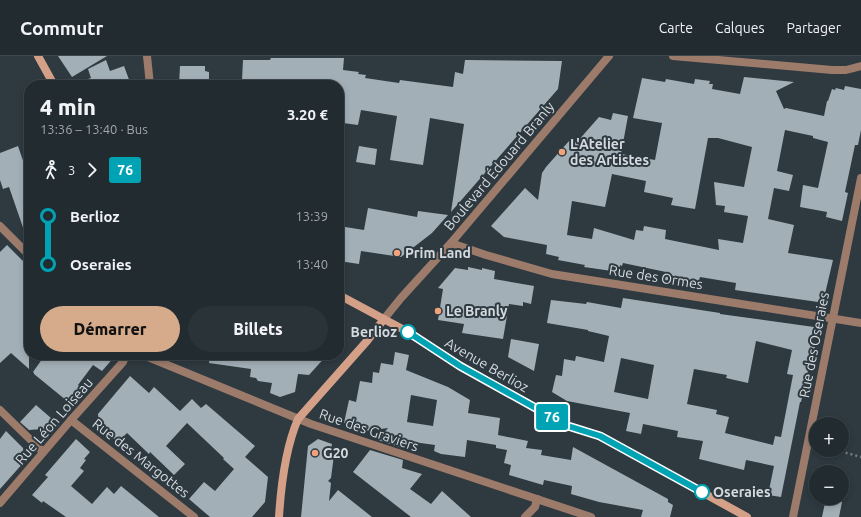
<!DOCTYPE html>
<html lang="fr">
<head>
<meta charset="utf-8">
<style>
  :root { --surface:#222b30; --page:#2a3338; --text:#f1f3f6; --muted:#a2a7ab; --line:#3f474c; --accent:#d6ab8b }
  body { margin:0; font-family:Ubuntu,sans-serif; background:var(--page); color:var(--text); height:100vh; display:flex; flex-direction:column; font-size:15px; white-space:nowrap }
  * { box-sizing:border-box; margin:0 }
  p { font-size:13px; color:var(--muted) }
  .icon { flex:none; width:22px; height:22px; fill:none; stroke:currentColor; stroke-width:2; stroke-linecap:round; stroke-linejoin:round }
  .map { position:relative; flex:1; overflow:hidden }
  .panel { position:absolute; left:24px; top:24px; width:320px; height:280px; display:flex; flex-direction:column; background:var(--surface); border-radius:16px; box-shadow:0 2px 6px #0003,0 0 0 1px var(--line) }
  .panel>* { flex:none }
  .badge { padding:0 8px; border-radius:3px; font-size:14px; line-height:26px }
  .controls { position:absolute; left:809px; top:361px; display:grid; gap:8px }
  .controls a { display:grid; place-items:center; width:40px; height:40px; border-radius:50%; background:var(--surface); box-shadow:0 2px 6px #0003,0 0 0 1px var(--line); font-size:20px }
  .map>.badge { position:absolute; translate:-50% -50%; box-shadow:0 0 0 2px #fff }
  .legs { display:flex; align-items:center; gap:6px; height:44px; padding:0 16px; font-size:13px }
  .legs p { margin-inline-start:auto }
  .overview { display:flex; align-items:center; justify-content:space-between; height:68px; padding:0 16px }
  h1 { font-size:22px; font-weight:800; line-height:30px }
  .button { display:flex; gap:8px; margin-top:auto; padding:8px 16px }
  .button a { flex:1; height:46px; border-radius:24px; background:var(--accent); color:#111; font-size:16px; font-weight:800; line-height:46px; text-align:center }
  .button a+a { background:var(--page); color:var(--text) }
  ul { padding:0 16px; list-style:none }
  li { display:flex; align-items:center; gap:14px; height:48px; font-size:15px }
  li i { display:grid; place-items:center; width:6px; height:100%; margin:0 5px; background:currentColor }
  li i::after { content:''; width:10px; height:10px; margin:-5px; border:3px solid; border-radius:50%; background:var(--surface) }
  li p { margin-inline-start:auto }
  li:first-child i { background:linear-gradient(#0000 50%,currentColor 0) }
  li:last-child i { background:linear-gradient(currentColor 50%,#0000 0) }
  header { display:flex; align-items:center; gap:24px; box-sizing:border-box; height:56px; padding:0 20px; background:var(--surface); border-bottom:1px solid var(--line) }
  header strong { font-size:19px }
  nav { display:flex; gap:22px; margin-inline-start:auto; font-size:14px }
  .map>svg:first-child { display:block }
  .building { fill:#a2afb7; fill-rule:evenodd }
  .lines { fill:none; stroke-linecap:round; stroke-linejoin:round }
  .path { stroke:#757e84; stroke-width:2.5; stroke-dasharray:2 3; stroke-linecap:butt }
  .minor { stroke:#9c7b6b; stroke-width:8 }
  .tertiary { stroke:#9c7b6b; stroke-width:8 }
  .secondary { stroke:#d4a087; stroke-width:8 }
  .line-1-casing { stroke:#fff; stroke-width:9 }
  .line-1 { stroke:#00a3b4; stroke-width:6 }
  .poi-dot { fill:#f1a27b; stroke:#2e3940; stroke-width:1.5 }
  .stop-1-dot { fill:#fff; stroke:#00a3b4; stroke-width:2 }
  .labels { text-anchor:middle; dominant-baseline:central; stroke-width:4; stroke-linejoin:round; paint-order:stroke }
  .poi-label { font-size:14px; font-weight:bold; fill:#d4dbe0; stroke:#2e3940; text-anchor:start }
  .street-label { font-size:14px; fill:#d4dbe0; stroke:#2e3940 }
  .stop-label { font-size:14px; font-weight:bold; fill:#d4dbe0; stroke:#2e3940; text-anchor:end }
</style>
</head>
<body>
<header>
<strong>Commutr</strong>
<nav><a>Carte</a><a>Calques</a><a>Partager</a></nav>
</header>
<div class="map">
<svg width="861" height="461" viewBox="0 0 861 461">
  <rect width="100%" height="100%" fill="#2e3940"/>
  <g class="building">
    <polygon points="58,0 107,0 72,21"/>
    <polygon points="271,2 344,2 343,14 359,16 358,18 366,19 365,22 399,27 400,24 453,31 455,16 463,18 465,4 562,5 558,33 451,156 464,68 430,62 423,109 390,104 397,60 361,54 358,69 343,67 343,65 339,65 339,42 341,29 270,29 271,26 259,26 259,24 242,24 243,4 270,4"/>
    <polygon points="106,4 110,15 124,10 131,29 76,29 76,27 91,22 88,13"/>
    <polygon points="180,10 205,10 205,15 209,16 209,29 179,29"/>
    <path d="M744,21L794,26L776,35L784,53L786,52L824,60L827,45H828L832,33L835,34L836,32L844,34L845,30L861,33V74L858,89H855L845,136L848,137L842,165L826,161L827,156L800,151L803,129L818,132L828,86L813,82V80L785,74L777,115L793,119L789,135L774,132L768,163L794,169L788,197L833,204L824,242L818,246L735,234L736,227L700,221L698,228L664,224L666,216L623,207L622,210L620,209L619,216L584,211L585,209L558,204L559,201L546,198L547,189L504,181L491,170L525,132L538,144L542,117L546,111L569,85L577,86L599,61L611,64L613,57L628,60L621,98L655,104L662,67L633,62L642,22L665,26L666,23L694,28L695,23L710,25L709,28H713L712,33L740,38ZM708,82H718L752,91L744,131L714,126L716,149L725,150L724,156L748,160L743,187L718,183L719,194L665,183L666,174L644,170L643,175L636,174L634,184L594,172L592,183L567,179L572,145L605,151L612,118L646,125L644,136L673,142L671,149L695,153Z"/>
    <polygon points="18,90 29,122 29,183 27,183 9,131 3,133 0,124 0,97"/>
    <polygon points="359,90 377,93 375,109 356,106"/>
    <polygon points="368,152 417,161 418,155 448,159 432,177 401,201 361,195 359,208 339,205 339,170 364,174"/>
    <polygon points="7,189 29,211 29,313 11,297 0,307 0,196"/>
    <polygon points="468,211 482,214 482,212 495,215 494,223 534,230 531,248 523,246 523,250 509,248 503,283 462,277 464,268 438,264 443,233 438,232 455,212 468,214"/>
    <path d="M623,242L720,257V258L814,271L810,290L815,291L812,307L810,306L801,346H800L781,441L768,439L774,410L746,404L744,414L699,403L703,385L677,381L678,375L643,368L641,378L626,375L630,357L567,345L552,336L556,319L562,320L564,303L575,305L576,300L604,306L609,280L588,275V274L547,267L551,244L586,248L587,246L621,252ZM756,285L792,294L787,318L793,319L781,381L775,380L773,389L725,377L729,361L716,358L717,354L687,348L694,313L727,319L726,322L748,327ZM621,302L654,309L648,343L614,336Z"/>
    <polygon points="511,283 539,288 534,315 508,301"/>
    <path d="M395,296L409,299L406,314L448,331L470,344L468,357L500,362L498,379L528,385L526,392L542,394L541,399L571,404L573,391L668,443V446L673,449L670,461H641L643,454L599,446L571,438L572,430L544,424L543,429L509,419L511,409L504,407L507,394L496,392V389L467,384L465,401L441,398L434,395L435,389L406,385L405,393L378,384L388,372L365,375L344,367L349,344L356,346L360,325L372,327L373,316L379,317L381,307L393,309ZM411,339L437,344L433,370L407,366Z"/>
    <polygon points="45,299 116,299 102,315 93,309 78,329 84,335 72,349 34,318 34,317 33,316"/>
    <polygon points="210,299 327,299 309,319 298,318 295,336 280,341 270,337 272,327 258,325 256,322 250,321 251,313 209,307"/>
    <polygon points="130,320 149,337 154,331 180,355 192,343 201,352 206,348 255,390 245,401 268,421 265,446 252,461 210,461 189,443 204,426 215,435 234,413 223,403 224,402 187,367 166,390 185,408 174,419 150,396 149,398 127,377 118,386 99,371 98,358"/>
    <polygon points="36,349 59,369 57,372 29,374 20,366"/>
    <polygon points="6,375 23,392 24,406 0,433 0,383"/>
    <polygon points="76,383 90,396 84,403 86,404 80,412 84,415 71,430 92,448 107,431 114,438 121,430 159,461 66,461 43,445 42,447 32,439 48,421 45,419"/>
    <polygon points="318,383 332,388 330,399 334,399 331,422 328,425 331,427 329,445 338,434 372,461 301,461 308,390"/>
    <polygon points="370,394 403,404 402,412 422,418 410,433 431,448 442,435 471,461 411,461 353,416"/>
    <polygon points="826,442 842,446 839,461 822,461"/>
  </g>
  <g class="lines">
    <polyline class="path" points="836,394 861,401"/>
    <g class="minor">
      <polyline points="147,0 150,29"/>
      <polyline points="673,0 832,14 846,14 861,10"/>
      <polyline points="0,170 29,199"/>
      <polyline points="451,187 486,199 552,218 861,267"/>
      <polyline points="143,299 311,368 591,461"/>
      <polyline points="0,354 43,396"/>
      <polyline points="71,364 194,461"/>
      <polyline points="0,447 71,364 123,306 126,299"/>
      <polyline points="525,461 535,451 537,443"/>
      <polyline points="793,461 861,122"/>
    </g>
    <polyline class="tertiary" points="384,263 401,242 451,187 609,0"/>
    <g class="secondary">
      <polyline points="38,0 54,29"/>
      <polyline points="339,239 408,276 460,310 568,370 600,380 747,461"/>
      <path d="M279,461C281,429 285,393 298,363L367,285L384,263"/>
    </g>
  </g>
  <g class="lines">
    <g class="line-1-casing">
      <polyline id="line-1" points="408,276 460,310 568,370 600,380 702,436"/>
    </g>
    <use href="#line-1" class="line-1"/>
  </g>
  <g class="poi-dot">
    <circle cx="562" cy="96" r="4"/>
    <circle cx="397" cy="197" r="4"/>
    <circle cx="438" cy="255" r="4"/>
    <circle cx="315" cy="397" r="4"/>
  </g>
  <g class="stop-1-dot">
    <circle cx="408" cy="276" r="7"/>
    <circle cx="702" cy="436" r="7"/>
  </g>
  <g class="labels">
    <g class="poi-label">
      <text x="570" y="88">L'Atelier<tspan x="570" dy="16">des Artistes</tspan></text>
      <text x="405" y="197">Prim Land</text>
      <text x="446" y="255">Le Branly</text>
      <text x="323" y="397">G20</text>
    </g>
    <g class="street-label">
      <text transform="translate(499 110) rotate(-50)">Boulevard Édouard Branly</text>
      <text transform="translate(656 221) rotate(9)">Rue des Ormes</text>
      <text transform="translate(814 289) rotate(-79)">Rue des Oseraies</text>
      <text transform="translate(487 309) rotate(30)">Avenue Berlioz</text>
      <text transform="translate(54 365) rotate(-49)">Rue Léon Loiseau</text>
      <text transform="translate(369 374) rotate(19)">Rue des Graviers</text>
      <text transform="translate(141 402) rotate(38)">Rue des Margottes</text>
    </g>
    <g class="stop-label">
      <text x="397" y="276">Berlioz</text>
      <text x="713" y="436" text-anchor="start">Oseraies</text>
    </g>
  </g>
</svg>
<div class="controls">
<a>+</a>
<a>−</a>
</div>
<b class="badge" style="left:552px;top:361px;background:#00a3b4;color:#fff">76</b>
<section class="panel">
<div class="overview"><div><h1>4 min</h1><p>13:36 – 13:40 · Bus</p></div><b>3.20 €</b></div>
<div class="legs"><svg class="icon" aria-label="walk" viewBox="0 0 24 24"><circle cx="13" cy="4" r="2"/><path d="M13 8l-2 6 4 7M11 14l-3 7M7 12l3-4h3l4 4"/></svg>3<svg class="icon" aria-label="forward" viewBox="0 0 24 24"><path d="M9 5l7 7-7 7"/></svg><b class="badge" style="background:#00a3b4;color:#fff">76</b></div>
<ul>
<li><i style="color:#00a3b4"></i><b>Berlioz</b><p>13:39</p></li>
<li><i style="color:#00a3b4"></i><b>Oseraies</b><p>13:40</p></li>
</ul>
<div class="button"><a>Démarrer</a><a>Billets</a></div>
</section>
</div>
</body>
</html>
